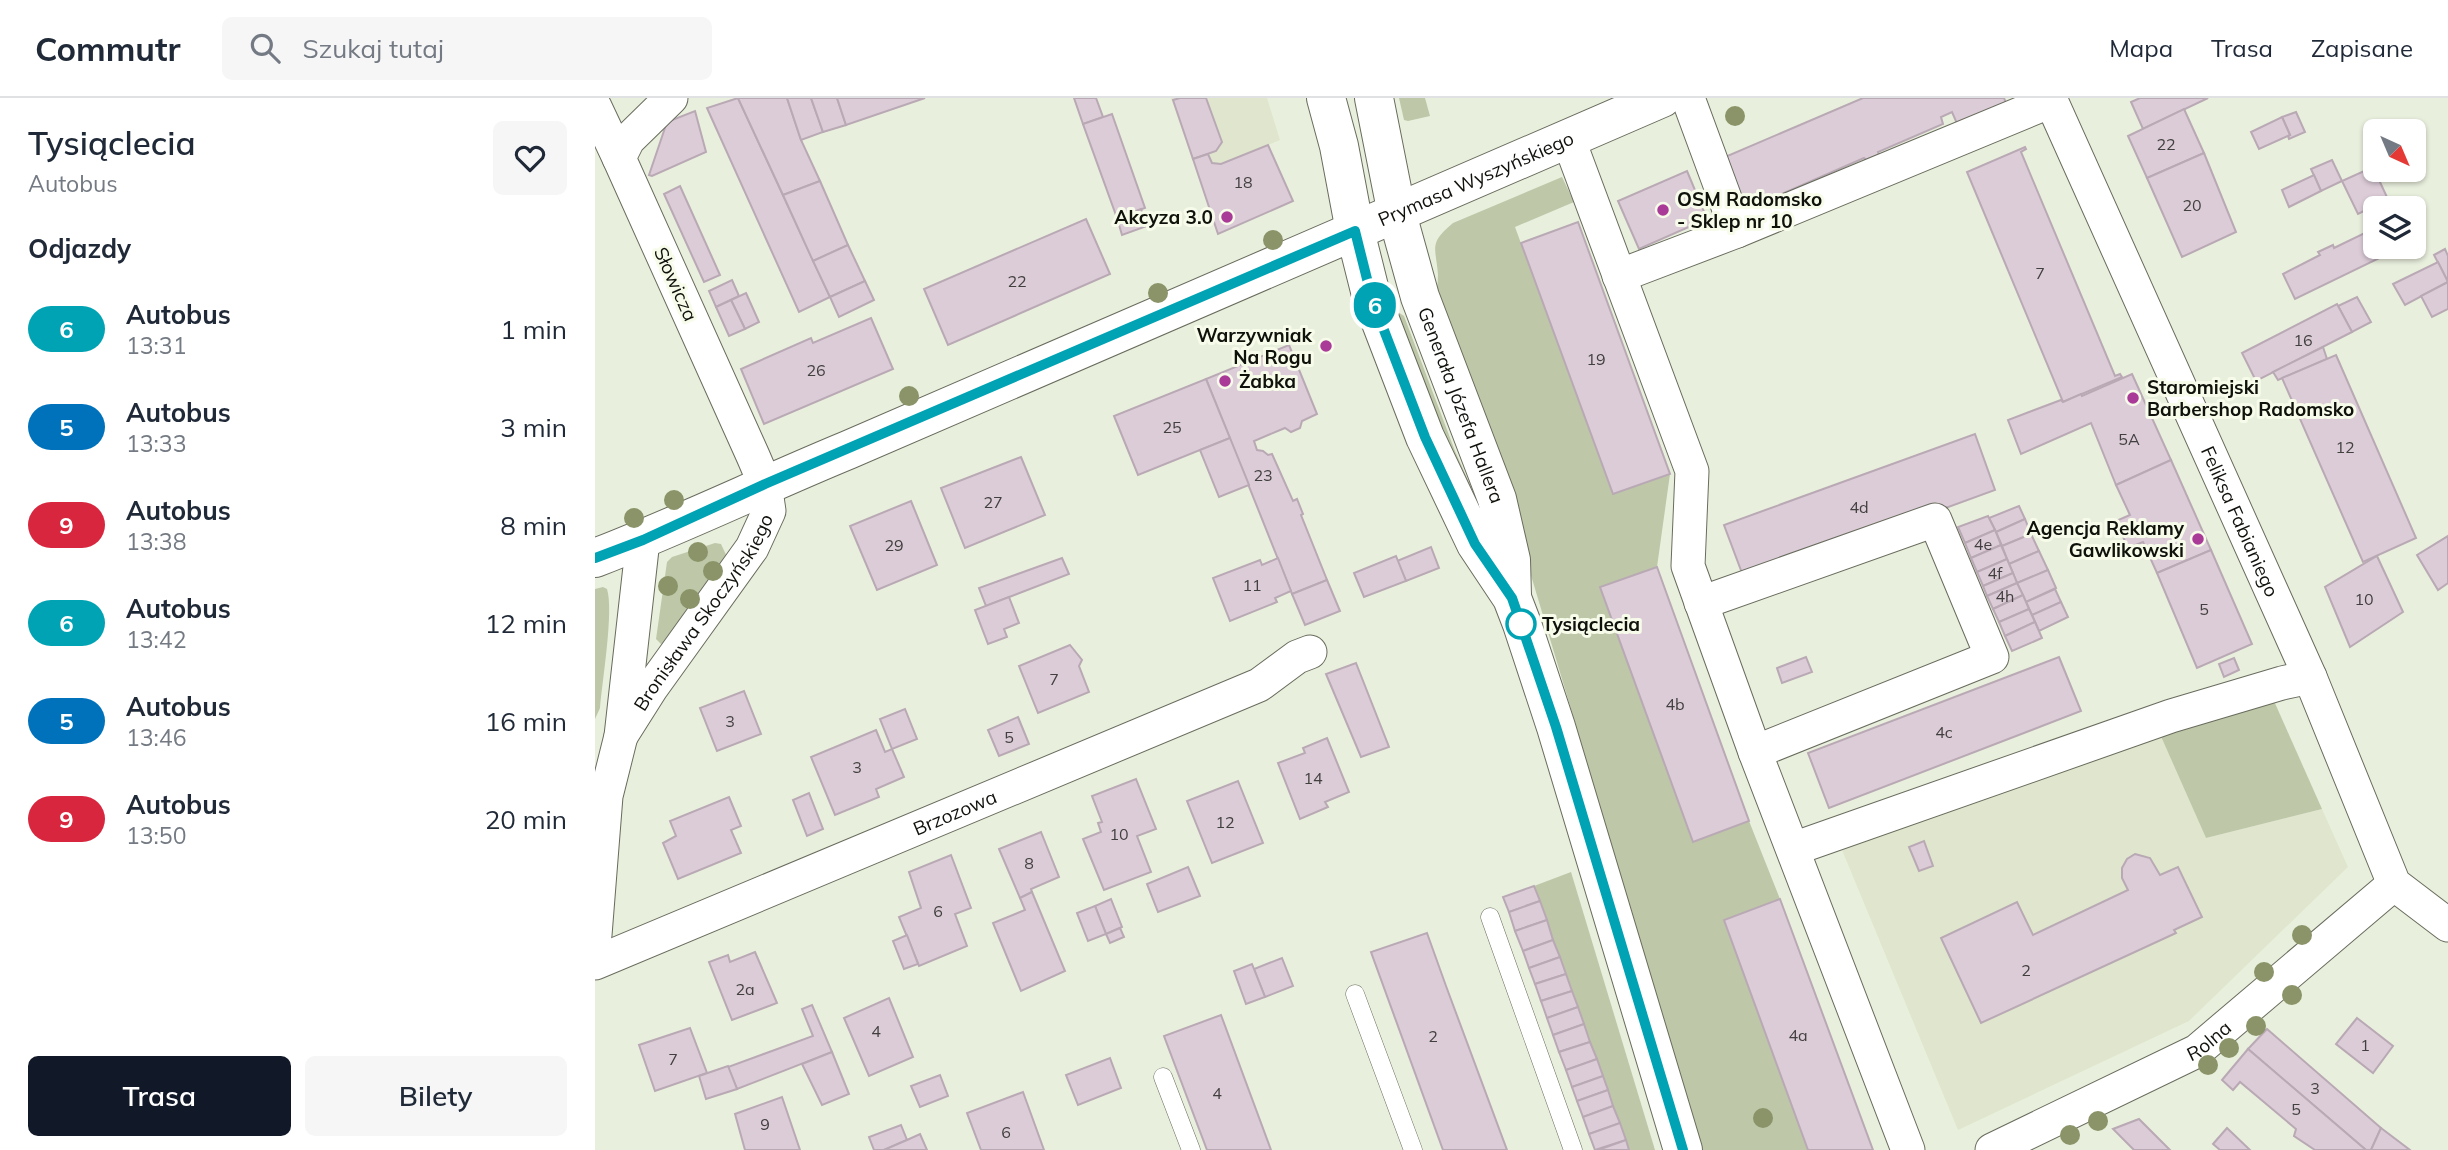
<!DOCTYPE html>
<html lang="pl">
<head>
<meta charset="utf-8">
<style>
  :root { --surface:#fff; --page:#f6f6f7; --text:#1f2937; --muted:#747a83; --line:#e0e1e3; --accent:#111827 }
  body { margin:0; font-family:Mulish,sans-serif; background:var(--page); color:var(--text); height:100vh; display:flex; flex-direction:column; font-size:26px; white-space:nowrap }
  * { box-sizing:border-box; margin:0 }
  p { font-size:23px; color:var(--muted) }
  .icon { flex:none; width:38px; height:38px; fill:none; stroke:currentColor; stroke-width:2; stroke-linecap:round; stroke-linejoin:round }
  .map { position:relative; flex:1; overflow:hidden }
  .drawer { display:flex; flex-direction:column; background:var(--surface); width:595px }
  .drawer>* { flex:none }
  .badge { padding:0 14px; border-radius:23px; font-size:24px; line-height:46px }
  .needle { width:46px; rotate:136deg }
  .controls { position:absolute; left:1768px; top:21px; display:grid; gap:14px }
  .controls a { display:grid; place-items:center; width:63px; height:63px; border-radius:10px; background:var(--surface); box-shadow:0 2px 5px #0004; font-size:35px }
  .map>.badge { position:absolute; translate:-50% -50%; box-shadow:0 0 0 4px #fff }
  h2 { padding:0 28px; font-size:26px; line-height:63px }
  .round { display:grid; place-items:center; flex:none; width:74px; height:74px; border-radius:10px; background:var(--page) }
  .summary { display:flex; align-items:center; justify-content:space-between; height:119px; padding:0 28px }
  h1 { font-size:33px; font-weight:600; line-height:52px }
  .primary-button { display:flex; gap:14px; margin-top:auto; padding:14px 28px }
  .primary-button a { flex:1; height:80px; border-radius:10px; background:var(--accent); color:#fff; font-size:28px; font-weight:600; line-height:80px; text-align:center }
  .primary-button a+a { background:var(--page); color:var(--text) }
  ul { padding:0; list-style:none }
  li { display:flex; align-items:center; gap:21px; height:98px; padding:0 28px }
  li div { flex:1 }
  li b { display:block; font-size:26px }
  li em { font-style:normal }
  li .badge { min-width:77px; font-weight:700; text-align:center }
  header { display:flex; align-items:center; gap:42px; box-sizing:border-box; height:98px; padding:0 35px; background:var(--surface); border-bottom:2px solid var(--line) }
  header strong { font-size:33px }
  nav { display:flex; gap:38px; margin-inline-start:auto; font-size:24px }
  .search { width:490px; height:63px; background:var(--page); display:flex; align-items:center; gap:18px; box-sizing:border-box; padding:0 24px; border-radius:10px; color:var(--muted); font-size:26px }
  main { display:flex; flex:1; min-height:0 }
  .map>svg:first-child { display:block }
  .built { fill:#dfe6cd }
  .green { fill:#bec7a8 }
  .building { fill:#dcccd8; stroke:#b9a9b4; stroke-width:2 }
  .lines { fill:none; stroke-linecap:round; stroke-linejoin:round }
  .service-casing { stroke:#686c5d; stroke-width:19 }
  .minor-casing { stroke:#686c5d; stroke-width:35 }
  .tertiary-casing { stroke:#686c5d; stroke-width:40 }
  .service { stroke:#fff; stroke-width:18 }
  .minor { stroke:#fff; stroke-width:33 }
  .tertiary { stroke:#fff; stroke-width:38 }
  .tree { fill:#8a9468 }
  .line-casing { stroke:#fff; stroke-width:16 }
  .line { stroke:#00a3b4; stroke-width:10 }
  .poi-dot { fill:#aa3a97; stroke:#f7fcea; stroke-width:2.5 }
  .stop-dot { fill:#fff; stroke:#00a3b4; stroke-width:3.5 }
  .labels { text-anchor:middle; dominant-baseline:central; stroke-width:6; stroke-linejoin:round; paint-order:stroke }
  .number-label { font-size:16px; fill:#42403e }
  .street-label { font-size:19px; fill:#0f110b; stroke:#f7fcea }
  .poi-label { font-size:19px; font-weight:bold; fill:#0f110b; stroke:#f7fcea; text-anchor:start }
  .stop-label { font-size:19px; font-weight:bold; fill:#0f110b; stroke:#f7fcea; text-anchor:start }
</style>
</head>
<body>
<header>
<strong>Commutr</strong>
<div class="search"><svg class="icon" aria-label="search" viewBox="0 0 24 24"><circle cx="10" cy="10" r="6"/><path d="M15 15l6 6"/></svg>Szukaj tutaj</div>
<nav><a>Mapa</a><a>Trasa</a><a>Zapisane</a></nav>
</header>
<main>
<section class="drawer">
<div class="summary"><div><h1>Tysiąclecia</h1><p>Autobus</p></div><a class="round"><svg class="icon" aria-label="heart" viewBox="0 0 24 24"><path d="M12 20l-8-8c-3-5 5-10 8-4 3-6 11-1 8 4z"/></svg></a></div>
<h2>Odjazdy</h2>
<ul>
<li><span class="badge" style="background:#00a3b4;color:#fff">6</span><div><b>Autobus</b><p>13:31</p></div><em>1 min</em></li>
<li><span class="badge" style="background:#0072bc;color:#fff">5</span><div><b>Autobus</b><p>13:33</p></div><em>3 min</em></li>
<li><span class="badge" style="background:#d7263d;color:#fff">9</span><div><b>Autobus</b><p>13:38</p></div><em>8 min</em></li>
<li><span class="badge" style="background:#00a3b4;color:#fff">6</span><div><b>Autobus</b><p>13:42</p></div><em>12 min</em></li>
<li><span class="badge" style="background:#0072bc;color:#fff">5</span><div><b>Autobus</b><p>13:46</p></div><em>16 min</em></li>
<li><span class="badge" style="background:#d7263d;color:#fff">9</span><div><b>Autobus</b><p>13:50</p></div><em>20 min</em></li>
</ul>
<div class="primary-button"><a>Trasa</a><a>Bilety</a></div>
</section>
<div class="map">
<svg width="1853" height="1052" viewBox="0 0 1853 1052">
  <rect width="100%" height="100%" fill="#e9efdd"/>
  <g class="built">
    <polygon points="576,0 672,0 685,42 673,47 698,103 623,136"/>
    <polygon points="1564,634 1611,740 1727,711 1753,769 1594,923 1363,1032 1247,752 1290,734"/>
  </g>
  <g class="green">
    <polygon points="804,0 830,0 835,18 813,23 809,22"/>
    <path d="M967,79L979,104L920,129L1018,395L1075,376L1062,469L1005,490L1098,744L1154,723L1185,801L1129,822L1213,1052H1108L917,414L840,206C841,197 843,186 843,177C841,149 833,146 858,125Z"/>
    <polygon points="803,214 809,218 860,353 889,418 902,463 800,215"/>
    <polygon points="120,445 126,446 133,461 72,544 66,546 61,541 72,464 77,459"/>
    <path d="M8,489L12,491C19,513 7,584 5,610L0,621V491Z"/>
    <polygon points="1679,603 1727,711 1611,740 1564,634"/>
    <polygon points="976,774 1060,1052 1034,1052 939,788"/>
  </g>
  <g class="building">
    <polygon points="143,0 235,199 204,214 112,10"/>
    <polygon points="143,0 192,0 206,42 225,83 188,97"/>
    <polygon points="192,0 216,0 228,34 206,42"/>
    <polygon points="216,0 242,0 251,27 228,34"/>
    <polygon points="242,0 330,0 251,27"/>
    <polygon points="479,0 501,0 508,19 488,26"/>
    <polygon points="585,0 611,0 627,44 621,53 598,61 578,2"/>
    <polygon points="1268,0 1409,0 1415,16 1367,37 1357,14 1346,19 1348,26 1283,54 1284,57 1271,62 1269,60 1152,111 1130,59"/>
    <polygon points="1545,0 1613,0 1548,31 1536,4"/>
    <polygon points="1589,11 1609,55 1552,80 1533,38"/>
    <polygon points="100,13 111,54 57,78 54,77 72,24"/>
    <polygon points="1701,14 1710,34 1694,41 1693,38 1695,37 1687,19"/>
    <polygon points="517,16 550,110 522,120 488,26"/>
    <polygon points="1687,19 1695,37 1664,51 1656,34"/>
    <polygon points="673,47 698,103 623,136 598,61 613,56 617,65 626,66"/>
    <polygon points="1430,49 1431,51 1426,54 1520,278 1525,276 1527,279 1468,304 1372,74"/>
    <polygon points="1609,55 1641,134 1587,159 1552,80"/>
    <polygon points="1737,62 1747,83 1726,93 1716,71"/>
    <polygon points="1778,69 1797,110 1780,110 1779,108 1763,116 1747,83"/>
    <polygon points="1092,73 1112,121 1044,151 1023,103"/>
    <polygon points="1719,77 1726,93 1694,109 1687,92"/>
    <polygon points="225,83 253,147 218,163 188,97"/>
    <polygon points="85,88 125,177 109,184 69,96"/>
    <polygon points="546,111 552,128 527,137 522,120"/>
    <polygon points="491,121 515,176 353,247 329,191"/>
    <polygon points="983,124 1075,376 1018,396 926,145"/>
    <polygon points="1780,130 1780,149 1807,149 1700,201 1688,176 1725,157 1723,154 1738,147 1739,150"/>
    <polygon points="253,147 270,183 235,199 218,163"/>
    <polygon points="1850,151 1853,158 1853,184 1839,157"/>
    <polygon points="1843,164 1853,184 1810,207 1798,186"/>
    <polygon points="137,182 144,198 121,209 114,193"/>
    <polygon points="270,183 279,202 244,219 235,199"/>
    <polygon points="1853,184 1853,211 1837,219 1826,198"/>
    <polygon points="151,195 164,224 150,231 136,202"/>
    <polygon points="1762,199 1776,224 1757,234 1743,208"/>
    <polygon points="136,202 150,231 134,238 121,209"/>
    <polygon points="1742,206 1757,234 1661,283 1647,255"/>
    <polygon points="276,220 298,271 169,326 146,271 216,240 218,245"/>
    <polygon points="694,247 722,316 707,323 705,330 696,334 690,330 659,343 662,352 668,353 673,357 677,356 698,403 702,401 708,416 706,417 732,482 697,496 611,281"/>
    <polygon points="1728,249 1732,261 1683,282 1678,274"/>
    <polygon points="1741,257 1821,440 1768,464 1687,280"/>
    <polygon points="1537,276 1576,362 1521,387 1496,325 1426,356 1413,322 1466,302 1468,304 1486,296 1487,298"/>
    <polygon points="611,281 635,340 543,377 519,318"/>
    <polygon points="1380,336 1400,392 1150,483 1129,427"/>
    <polygon points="635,340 654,387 624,399 605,352"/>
    <polygon points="426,359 450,417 370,450 346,390"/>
    <polygon points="1576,362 1616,452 1562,475 1548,444 1533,450 1521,423 1535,417 1521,387"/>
    <polygon points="316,403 342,467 282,492 255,428"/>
    <polygon points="1424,408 1430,421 1401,434 1394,420"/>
    <polygon points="1393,418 1400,432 1370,445 1363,429"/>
    <polygon points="1430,421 1436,436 1407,448 1401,434"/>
    <polygon points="1400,432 1406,447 1376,460 1370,445"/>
    <polygon points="1436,436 1444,453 1414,466 1407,448"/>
    <polygon points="1853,438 1853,485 1843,492 1822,457"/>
    <polygon points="1406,447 1412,461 1382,474 1376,460"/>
    <polygon points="836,449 844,470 811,483 802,463"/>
    <polygon points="1616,452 1657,546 1602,570 1562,475"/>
    <polygon points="1444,453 1453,472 1422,485 1414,466"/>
    <polygon points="801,458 811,483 769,499 759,475"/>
    <polygon points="1782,458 1808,514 1755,549 1730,489"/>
    <polygon points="467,460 474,476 391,508 384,490"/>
    <polygon points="683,460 696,493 680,500 682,504 635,523 618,480 665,462 667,467"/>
    <polygon points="1412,461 1418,475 1388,488 1382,474"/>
    <polygon points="1062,469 1154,723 1098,744 1005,489"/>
    <polygon points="1453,472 1461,490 1431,504 1422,485"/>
    <polygon points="1418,475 1422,485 1392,498 1388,488"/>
    <polygon points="732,482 745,513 710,527 697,496"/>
    <polygon points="1422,485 1428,497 1398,511 1392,498"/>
    <polygon points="1460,491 1466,504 1437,517 1431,504"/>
    <polygon points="1428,497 1434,511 1404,524 1398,511"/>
    <polygon points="414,499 424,525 409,531 412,539 393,546 380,512"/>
    <polygon points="1466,504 1473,519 1444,533 1437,517"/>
    <polygon points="1434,511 1440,524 1410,538 1404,524"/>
    <polygon points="1440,524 1447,540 1417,553 1410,538"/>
    <polygon points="475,547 487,562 484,568 494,594 443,615 424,568"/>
    <polygon points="1211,559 1217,574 1187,585 1182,570"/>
    <polygon points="1464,559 1486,613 1234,710 1213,655"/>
    <polygon points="1639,560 1644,572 1629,579 1624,566"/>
    <polygon points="761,565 794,649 766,659 731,576"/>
    <polygon points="149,593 166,636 122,653 105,610"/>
    <polygon points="310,611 322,641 297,651 285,621"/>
    <polygon points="423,619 434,646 404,658 393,632"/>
    <polygon points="281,632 290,654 297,651 309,679 281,691 284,699 240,717 216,659"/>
    <polygon points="732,640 754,694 730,704 733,709 705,721 683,665 710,655 708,650"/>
    <polygon points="541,681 561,731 542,738 556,774 509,792 488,741 506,734 503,725 507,724 497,698"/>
    <polygon points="643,683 668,745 617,765 592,703"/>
    <polygon points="214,695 228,731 212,738 198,702"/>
    <polygon points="134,699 146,728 136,732 146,755 83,781 68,745 81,738 75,723"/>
    <polygon points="446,734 464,779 436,791 437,794 425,800 404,751"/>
    <polygon points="1329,743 1338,768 1324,773 1314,749"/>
    <polygon points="1540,756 1555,760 1565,777 1583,769 1607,819 1579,832 1581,835 1386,925 1346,840 1422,804 1438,837 1533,792 1527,780 1527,770 1532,761"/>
    <polygon points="356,757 376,810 360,816 372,848 324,868 304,819 326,810 314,774"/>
    <polygon points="593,769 605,798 563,814 552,786"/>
    <polygon points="939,788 945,803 914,814 908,799"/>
    <polygon points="437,794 470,873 426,893 398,825 430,812 425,800"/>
    <polygon points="516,801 527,829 511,836 500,808"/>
    <polygon points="1185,801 1278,1052 1213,1052 1129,822"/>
    <polygon points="945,803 952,822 920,833 914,814"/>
    <polygon points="500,808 511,836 493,843 482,815"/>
    <polygon points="952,822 958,842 928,853 920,833"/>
    <polygon points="525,830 529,839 515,845 511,836"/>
    <polygon points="832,835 851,888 912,1052 848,1052 776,854"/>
    <polygon points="312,837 323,866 309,871 298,843"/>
    <polygon points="958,842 965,859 934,870 928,853"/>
    <polygon points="160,854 182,905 137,922 114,864 133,857 135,864"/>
    <polygon points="965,859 971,876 940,886 934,870"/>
    <polygon points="687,860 698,888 670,899 659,871"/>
    <polygon points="657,866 670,899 651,906 639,873"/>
    <polygon points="971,876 977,893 946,903 940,886"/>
    <polygon points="977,893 983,909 952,920 946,903"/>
    <polygon points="294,900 318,959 274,978 249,920"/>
    <polygon points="217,907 237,954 142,991 133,969 218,938 207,911"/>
    <polygon points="983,909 989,926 958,937 952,920"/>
    <polygon points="626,917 676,1052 612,1052 569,938"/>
    <polygon points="1762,920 1798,948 1778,975 1741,946"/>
    <polygon points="989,926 995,944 964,954 958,937"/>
    <polygon points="95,930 112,975 60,993 44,947"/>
    <polygon points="1672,931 1786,1030 1776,1052 1771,1052 1653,951"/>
    <polygon points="995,944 1002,961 971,972 964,954"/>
    <polygon points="1653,951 1771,1052 1720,1052 1699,1038 1701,1031 1645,984 1638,992 1627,982"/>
    <polygon points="237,954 254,996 227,1007 207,966"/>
    <polygon points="515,960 526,990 483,1007 471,977"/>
    <polygon points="1002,961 1008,978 977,989 971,972"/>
    <polygon points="133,968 142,991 111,1001 104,978"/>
    <polygon points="345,977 353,998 325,1009 316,988"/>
    <polygon points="1008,978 1013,992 982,1003 977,989"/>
    <polygon points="1013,992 1018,1008 988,1019 982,1003"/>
    <polygon points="428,994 449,1052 386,1052 372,1015"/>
    <polygon points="187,999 205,1052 150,1052 140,1016"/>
    <polygon points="1018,1008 1025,1025 994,1036 988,1019"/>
    <polygon points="1544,1021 1575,1052 1539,1052 1518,1031"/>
    <polygon points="1025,1025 1031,1042 1000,1052 994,1036"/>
    <polygon points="306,1027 312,1042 289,1052 279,1052 274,1039"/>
    <polygon points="1632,1030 1655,1052 1625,1052 1618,1046"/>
    <polygon points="1786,1030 1815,1052 1776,1052"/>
    <polygon points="325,1036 332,1052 289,1052 312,1042"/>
    <polygon points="1031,1042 1034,1052 1003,1052"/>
  </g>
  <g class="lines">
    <g class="service-casing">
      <g id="service">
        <polyline points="895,819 978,1052"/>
        <polyline points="760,896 818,1052"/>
        <polyline points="568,979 596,1052"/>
      </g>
    </g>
    <g class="minor-casing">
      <g id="minor">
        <polyline points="1093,0 1142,133"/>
        <path id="s1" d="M1455,0L1715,579L1799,786L1853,827"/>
        <polyline points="0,9 24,60"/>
        <polyline points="973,40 1097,373 1093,468 1160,654 1313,1052"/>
        <polyline points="1024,178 1142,133 1456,3"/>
        <polyline points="1106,505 1340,422 1397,559 1160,654"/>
        <path id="s2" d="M26,638L57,589L157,450L174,413L170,386L158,358L24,60L33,42L76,0"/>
        <polyline points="1198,751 1576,618 1687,585 1715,579"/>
        <polyline points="0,837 11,698 26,638 48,442"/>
        <path id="s3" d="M0,865L664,587L702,559L715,554"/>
        <path id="s4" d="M1397,1052L1602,953L1799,786"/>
      </g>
    </g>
    <g class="tertiary-casing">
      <g id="tertiary">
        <polyline points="731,0 744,48 760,133 777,201 830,339 881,446 917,500 927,526 961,629 1088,1052"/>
        <path id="s5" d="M779,0L802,116L825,199L902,401L916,462L917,498"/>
        <path id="s6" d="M0,460C86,427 168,387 253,352L1067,0"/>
      </g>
    </g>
    <use href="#service" class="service"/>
    <use href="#minor" class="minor"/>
    <use href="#tertiary" class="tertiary"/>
  </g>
  <g class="tree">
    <circle cx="1140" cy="18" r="10"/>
    <circle cx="678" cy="142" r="10"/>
    <circle cx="563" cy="195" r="10"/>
    <circle cx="314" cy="298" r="10"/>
    <circle cx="79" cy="402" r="10"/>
    <circle cx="39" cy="420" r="10"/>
    <circle cx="103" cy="454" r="10"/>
    <circle cx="118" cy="473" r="10"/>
    <circle cx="73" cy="488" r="10"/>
    <circle cx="95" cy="501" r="10"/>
    <circle cx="1707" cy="837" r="10"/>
    <circle cx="1669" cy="874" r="10"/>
    <circle cx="1697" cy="897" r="10"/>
    <circle cx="1661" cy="928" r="10"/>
    <circle cx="1634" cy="950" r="10"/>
    <circle cx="1613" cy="967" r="10"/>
    <circle cx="1168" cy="1020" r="10"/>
    <circle cx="1503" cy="1023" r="10"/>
    <circle cx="1475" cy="1037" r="10"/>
  </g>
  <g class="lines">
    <g class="line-casing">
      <polyline id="line" points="0,460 48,442 170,386 760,133 777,201 830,339 880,446 917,500 926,526 961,629 1088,1052"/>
    </g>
    <use href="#line" class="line"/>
  </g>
  <g class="poi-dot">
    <circle cx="1068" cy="112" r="7"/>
    <circle cx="632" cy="119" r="7"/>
    <circle cx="731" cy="248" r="7"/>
    <circle cx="630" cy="283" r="7"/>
    <circle cx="1538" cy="300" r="7"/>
    <circle cx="1603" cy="441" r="7"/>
  </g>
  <circle class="stop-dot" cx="926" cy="526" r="14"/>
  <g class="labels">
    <g class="number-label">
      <text x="1571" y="46">22</text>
      <text x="648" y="84">18</text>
      <text x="1597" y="107">20</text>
      <text x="1445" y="175">7</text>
      <text x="422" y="183">22</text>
      <text x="1708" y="242">16</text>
      <text x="1001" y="261">19</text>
      <text x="221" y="272">26</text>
      <text x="577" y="329">25</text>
      <text x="1534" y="341">5A</text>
      <text x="1750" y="349">12</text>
      <text x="668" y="377">23</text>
      <text x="398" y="404">27</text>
      <text x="1264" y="409">4d</text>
      <text x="1388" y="446">4e</text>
      <text x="299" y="447">29</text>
      <text x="1400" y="475">4f</text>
      <text x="657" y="487">11</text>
      <text x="1410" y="498">4h</text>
      <text x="1769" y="501">10</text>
      <text x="1609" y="511">5</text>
      <text x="459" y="581">7</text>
      <text x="1080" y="606">4b</text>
      <text x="135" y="623">3</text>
      <text x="1349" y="634">4c</text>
      <text x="414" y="639">5</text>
      <text x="262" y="669">3</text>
      <text x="718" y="680">14</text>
      <text x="630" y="724">12</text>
      <text x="524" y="736">10</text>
      <text x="434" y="765">8</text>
      <text x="343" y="813">6</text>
      <text x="1431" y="872">2</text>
      <text x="150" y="891">2a</text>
      <text x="281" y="933">4</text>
      <text x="1203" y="937">4a</text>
      <text x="838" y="938">2</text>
      <text x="1770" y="947">1</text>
      <text x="78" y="961">7</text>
      <text x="1720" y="990">3</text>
      <text x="622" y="995">4</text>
      <text x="1701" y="1011">5</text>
      <text x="170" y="1026">9</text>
      <text x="411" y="1034">6</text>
    </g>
    <g class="street-label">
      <text stroke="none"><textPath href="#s6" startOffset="959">Prymasa Wyszyńskiego</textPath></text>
      <text transform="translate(81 186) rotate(66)">Słowicza</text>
      <text stroke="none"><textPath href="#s5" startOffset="320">Generała Józefa Hallera</textPath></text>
      <text stroke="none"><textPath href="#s1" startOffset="464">Feliksa Fabianiego</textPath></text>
      <text stroke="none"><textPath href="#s2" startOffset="149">Bronisława Skoczyńskiego</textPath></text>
      <text stroke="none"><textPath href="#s3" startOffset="390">Brzozowa</textPath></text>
      <text stroke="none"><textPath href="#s4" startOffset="243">Rolna</textPath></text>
    </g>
    <g class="poi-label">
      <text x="1082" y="101">OSM Radomsko<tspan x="1082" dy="22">- Sklep nr 10</tspan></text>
      <text x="618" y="119" text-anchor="end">Akcyza 3.0</text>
      <text x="717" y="237" text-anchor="end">Warzywniak<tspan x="717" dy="22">Na Rogu</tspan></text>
      <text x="644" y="283">Żabka</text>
      <text x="1552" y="289">Staromiejski<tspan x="1552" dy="22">Barbershop Radomsko</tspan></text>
      <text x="1589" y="430" text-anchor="end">Agencja Reklamy<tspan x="1589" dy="22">Gawlikowski</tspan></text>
    </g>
    <g class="stop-label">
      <text x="947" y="526">Tysiąclecia</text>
    </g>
  </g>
</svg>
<div class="controls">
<a><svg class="needle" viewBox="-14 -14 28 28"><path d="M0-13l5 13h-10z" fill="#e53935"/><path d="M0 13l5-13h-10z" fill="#747a83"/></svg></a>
<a><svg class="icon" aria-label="layers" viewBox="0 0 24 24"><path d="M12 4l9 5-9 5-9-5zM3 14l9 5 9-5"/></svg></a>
</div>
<b class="badge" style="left:780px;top:207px;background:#00a3b4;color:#fff">6</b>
</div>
</main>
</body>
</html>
